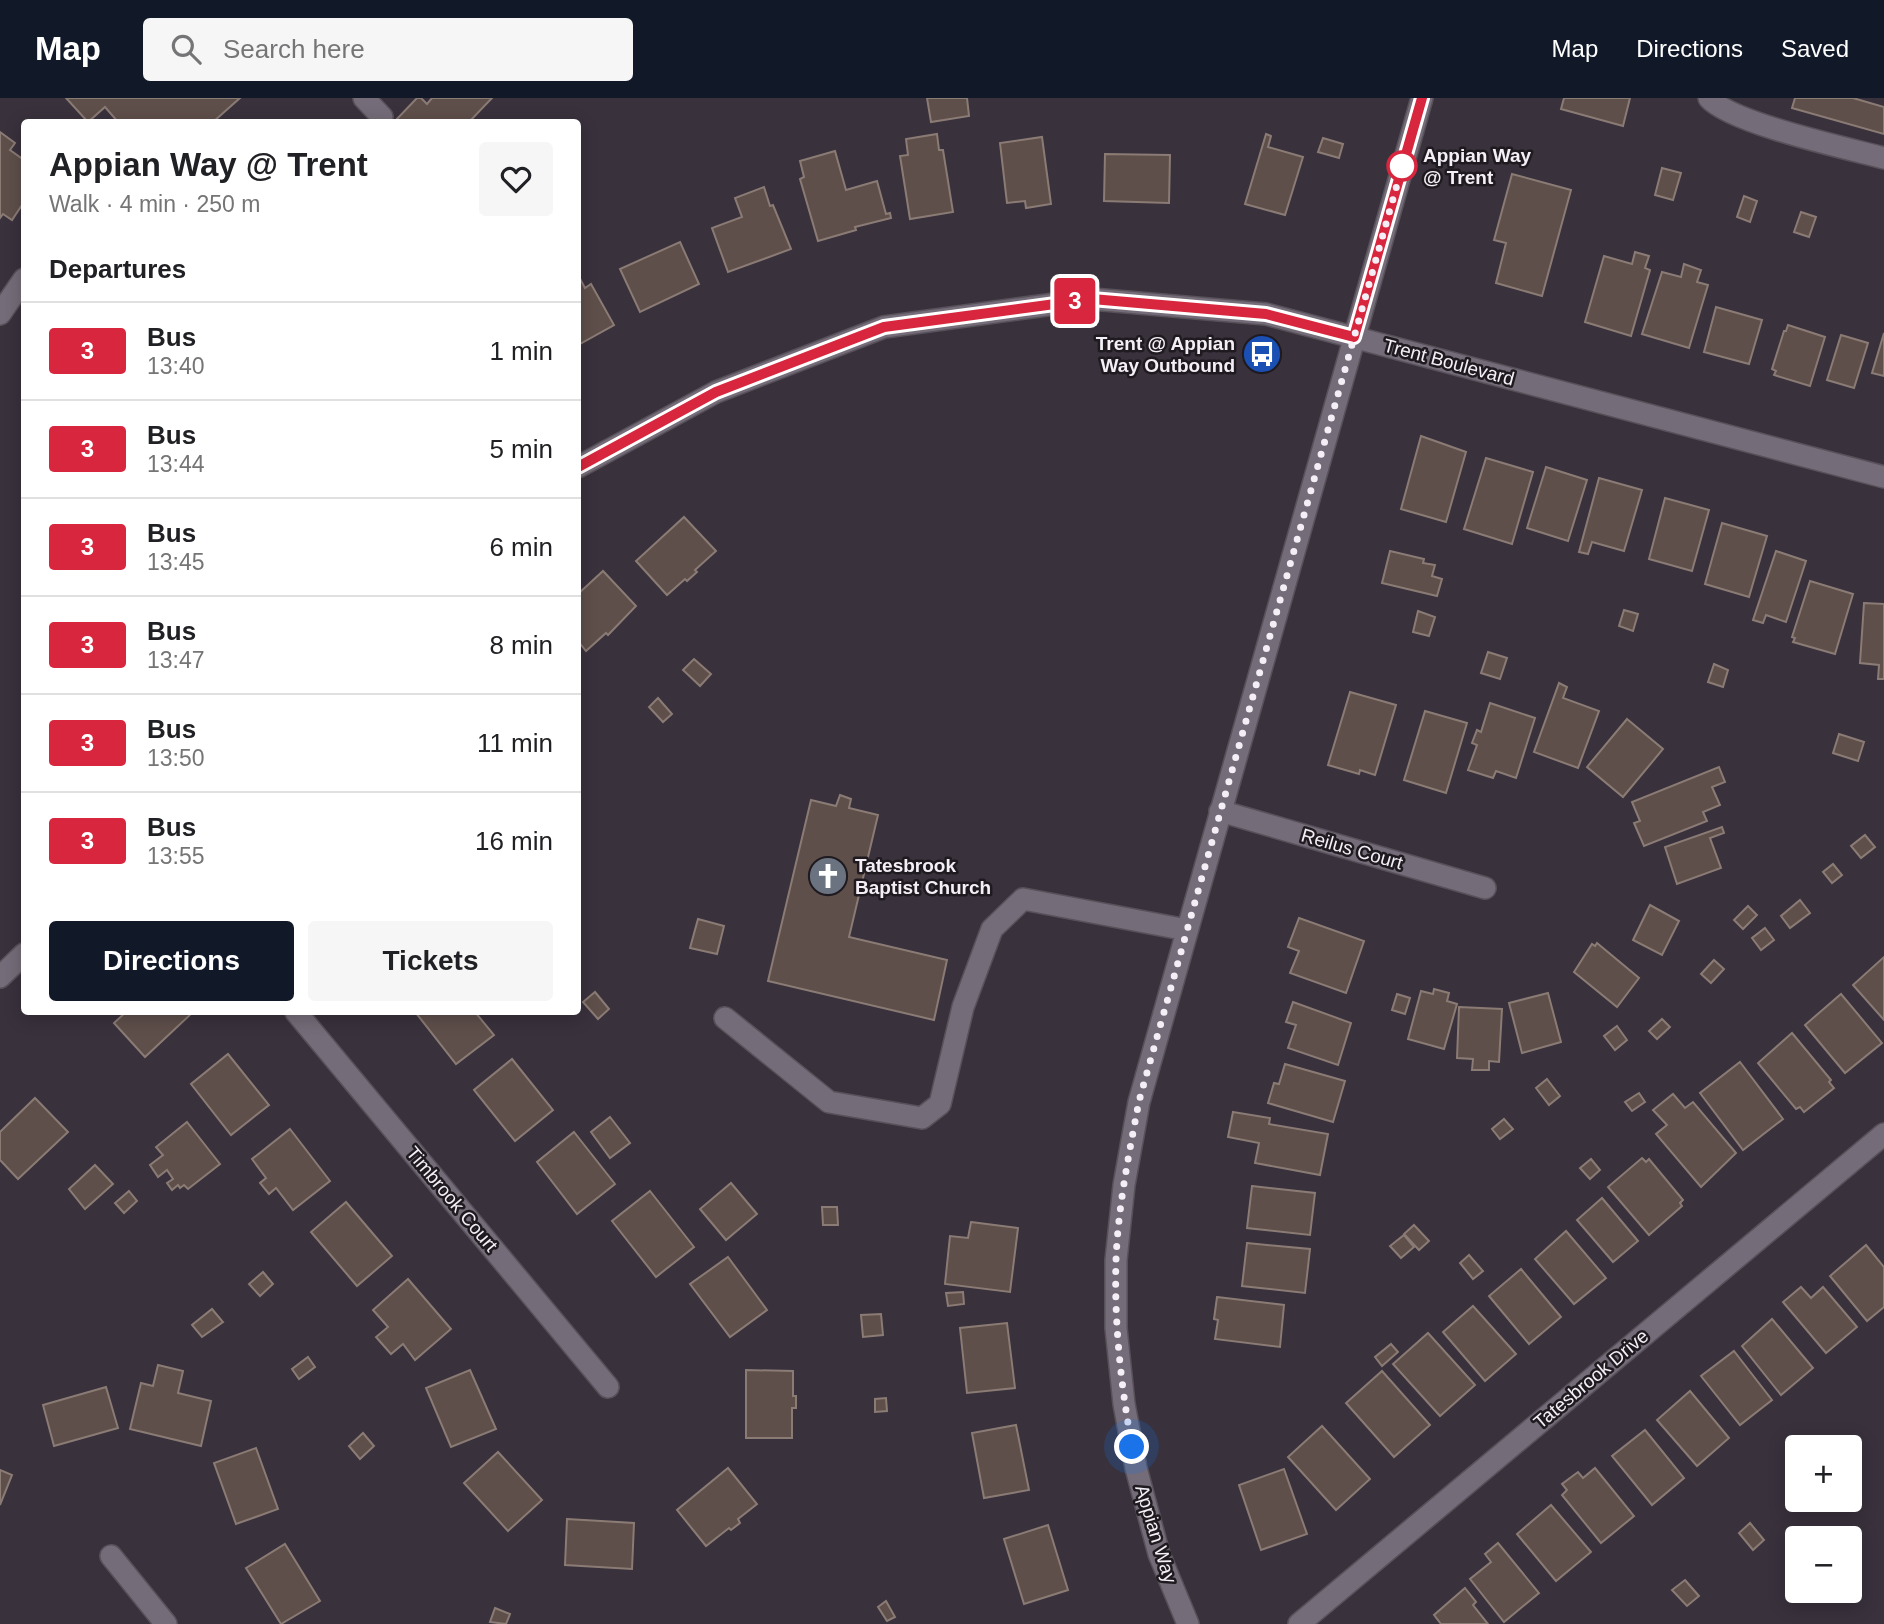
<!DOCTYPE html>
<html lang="en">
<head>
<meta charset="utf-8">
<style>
  :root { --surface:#fff; --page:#f6f6f6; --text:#202124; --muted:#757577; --line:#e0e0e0; --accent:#111827 }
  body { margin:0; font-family:Arial,sans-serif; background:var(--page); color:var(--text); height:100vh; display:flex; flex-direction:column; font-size:26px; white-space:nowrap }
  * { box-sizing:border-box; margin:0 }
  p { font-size:23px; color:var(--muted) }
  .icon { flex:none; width:38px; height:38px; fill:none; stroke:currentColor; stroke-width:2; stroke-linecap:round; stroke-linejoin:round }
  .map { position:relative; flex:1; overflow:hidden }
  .drawer { position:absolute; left:21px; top:21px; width:560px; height:896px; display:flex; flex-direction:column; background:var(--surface); border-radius:7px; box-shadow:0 4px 18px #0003 }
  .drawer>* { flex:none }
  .badge { padding:0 14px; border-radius:5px; font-size:24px; line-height:46px }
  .controls { position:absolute; left:1785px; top:1337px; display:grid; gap:14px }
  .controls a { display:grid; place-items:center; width:77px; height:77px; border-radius:7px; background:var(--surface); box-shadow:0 4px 18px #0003; font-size:35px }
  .you { position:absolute; width:35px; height:35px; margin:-18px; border:5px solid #fff; border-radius:50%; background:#1a73e8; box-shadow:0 0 0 10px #1a73e833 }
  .map>.badge { position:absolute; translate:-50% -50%; box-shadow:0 0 0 4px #fff }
  h2 { padding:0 28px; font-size:26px; line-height:63px }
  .round { display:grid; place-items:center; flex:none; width:74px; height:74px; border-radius:7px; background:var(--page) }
  .overview { display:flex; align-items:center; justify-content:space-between; height:119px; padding:0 28px }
  h1 { font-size:33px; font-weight:700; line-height:52px }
  .action { display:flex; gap:14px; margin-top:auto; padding:14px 28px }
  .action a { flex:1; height:80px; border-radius:7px; background:var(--accent); color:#fff; font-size:28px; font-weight:700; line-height:80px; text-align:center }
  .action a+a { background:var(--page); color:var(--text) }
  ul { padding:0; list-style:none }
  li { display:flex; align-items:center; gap:21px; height:98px; padding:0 28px; border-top:2px solid var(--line) }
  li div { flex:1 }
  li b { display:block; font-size:26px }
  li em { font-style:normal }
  li .badge { min-width:77px; font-weight:700; text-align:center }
  header { display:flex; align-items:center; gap:42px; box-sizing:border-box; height:98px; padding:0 35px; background:var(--accent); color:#fff }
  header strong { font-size:33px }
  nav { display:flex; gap:38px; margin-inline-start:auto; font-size:24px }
  .search { width:490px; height:63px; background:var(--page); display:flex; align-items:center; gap:18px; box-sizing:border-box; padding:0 24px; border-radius:7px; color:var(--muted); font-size:26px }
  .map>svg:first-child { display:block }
  .building { fill:#5e4f4a; stroke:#8b7b75; stroke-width:2 }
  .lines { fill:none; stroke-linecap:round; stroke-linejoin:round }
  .minor-casing { stroke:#57515a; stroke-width:24 }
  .minor { stroke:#746c78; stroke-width:21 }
  .line-casing { stroke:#fff; stroke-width:16 }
  .line { stroke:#d7263d; stroke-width:10 }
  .walk { stroke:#f4eff7; stroke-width:7; stroke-dasharray:0 12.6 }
  .stop-dot { fill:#fff; stroke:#d7263d; stroke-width:3.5 }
  .labels { text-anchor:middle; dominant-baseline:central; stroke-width:5; stroke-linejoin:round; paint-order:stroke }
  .stop-label { font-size:19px; font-weight:bold; fill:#f4eff7; stroke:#1e1a1f; text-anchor:start }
  .poi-label { font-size:19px; font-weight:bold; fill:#f4eff7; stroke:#1e1a1f; text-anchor:end }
  .street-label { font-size:19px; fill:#f4eff7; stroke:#1e1a1f }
</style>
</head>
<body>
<header>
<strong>Map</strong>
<div class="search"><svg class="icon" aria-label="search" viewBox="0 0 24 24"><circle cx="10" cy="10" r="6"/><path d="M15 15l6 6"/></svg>Search here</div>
<nav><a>Map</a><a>Directions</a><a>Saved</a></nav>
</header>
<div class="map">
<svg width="1884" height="1526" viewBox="0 0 1884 1526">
  <rect width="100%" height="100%" fill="#39313c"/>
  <g class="building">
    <polygon points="66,0 240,0 213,24 118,24 105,9 88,24"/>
    <polygon points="417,0 421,0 427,6 432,0 492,0 469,24 394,24"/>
    <polygon points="927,0 967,0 969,18 931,24"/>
    <polygon points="1564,0 1630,0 1623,28 1561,11"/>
    <polygon points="1795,0 1853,0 1884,9 1884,36 1792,10"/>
    <polygon points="0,34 15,45 10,52 24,62 24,104 12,122 3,116 0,120"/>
    <polygon points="937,36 939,52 943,52 953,114 910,121 900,58 908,57 906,41"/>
    <polygon points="1266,36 1271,38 1268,49 1303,59 1285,117 1245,106"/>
    <polygon points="1042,39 1051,106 1026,110 1025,103 1007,105 1000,45"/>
    <polygon points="1323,40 1343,46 1339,60 1318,54"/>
    <polygon points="835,53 846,92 877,83 886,116 890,115 891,120 855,129 856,132 818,143 800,81 804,79 800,63"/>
    <polygon points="1105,56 1170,57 1169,105 1104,103"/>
    <polygon points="1662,70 1681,75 1673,102 1655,97"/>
    <polygon points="1512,76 1571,92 1542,198 1496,185 1506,145 1494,142"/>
    <polygon points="764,89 770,108 773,107 791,151 728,174 712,130 742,119 735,100"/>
    <polygon points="1744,98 1757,103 1750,124 1737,119"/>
    <polygon points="1801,114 1816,119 1809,139 1794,134"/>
    <polygon points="680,144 699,186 640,214 620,171"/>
    <polygon points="1635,154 1649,158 1645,170 1650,172 1631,238 1585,224 1604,158 1632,166"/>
    <polygon points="1684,166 1701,172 1697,184 1708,187 1689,250 1642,236 1662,174 1681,179"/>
    <polygon points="578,177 585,190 591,186 614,227 578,247"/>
    <polygon points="1716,209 1762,222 1749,266 1704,254"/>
    <polygon points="1788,227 1825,239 1810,288 1774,277 1776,273 1772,271 1784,233 1786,233"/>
    <polygon points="1884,235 1884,278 1872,275"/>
    <polygon points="1841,237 1868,245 1854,290 1827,282"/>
    <polygon points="1421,338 1466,354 1446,424 1401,411"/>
    <polygon points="1486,360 1533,374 1512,446 1464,431"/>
    <polygon points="1546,369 1587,382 1568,443 1527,430"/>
    <polygon points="1599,380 1642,392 1624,453 1592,444 1588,456 1579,454"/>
    <polygon points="1665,400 1709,412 1692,473 1649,461"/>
    <polygon points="684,419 716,453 695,472 697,474 687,483 685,481 667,497 636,463"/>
    <polygon points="1722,425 1767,438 1749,499 1705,486"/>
    <polygon points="1390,453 1424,461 1423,465 1435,467 1432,478 1442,481 1437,498 1382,485"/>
    <polygon points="1776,453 1806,463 1786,524 1766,517 1763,525 1753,522"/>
    <polygon points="603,473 636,508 608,537 606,535 586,553 578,543 578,496"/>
    <polygon points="1810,483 1853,496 1835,556 1793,544 1795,540 1792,539"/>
    <polygon points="1864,505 1884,506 1884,581 1878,581 1879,567 1860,565"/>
    <polygon points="1624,512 1638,516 1633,533 1619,528"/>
    <polygon points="1418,513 1435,519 1429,538 1413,534"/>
    <polygon points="1488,554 1507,560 1500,581 1481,575"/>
    <polygon points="694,561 711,576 700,588 683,572"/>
    <polygon points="1714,566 1728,572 1723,589 1708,584"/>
    <polygon points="1559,585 1567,589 1563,600 1599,613 1578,670 1534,654"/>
    <polygon points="1350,594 1396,607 1375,677 1360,672 1359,676 1328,667"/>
    <polygon points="658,600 672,616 663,624 649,609"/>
    <polygon points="1490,605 1535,620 1516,680 1496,673 1493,680 1468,672 1477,647 1472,645 1477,632 1481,634"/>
    <polygon points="1425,613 1467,625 1446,695 1404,682"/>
    <polygon points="1627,621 1663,651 1623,699 1587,669"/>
    <polygon points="1839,636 1864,644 1858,663 1833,655"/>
    <polygon points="1719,669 1725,684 1712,689 1720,707 1703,714 1707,723 1644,748 1634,725 1640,723 1632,704"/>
    <polygon points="840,697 851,701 849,710 878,717 849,839 947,862 934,922 768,883 811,702 836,708"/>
    <polygon points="1722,729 1724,735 1710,740 1721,770 1677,786 1665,749"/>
    <polygon points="1865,737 1875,749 1861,760 1851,748"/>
    <polygon points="1833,766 1842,777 1832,785 1823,774"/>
    <polygon points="1800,802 1810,815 1790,830 1781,818"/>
    <polygon points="1650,807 1679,823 1662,857 1633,842"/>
    <polygon points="1748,808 1757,817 1743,831 1734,822"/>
    <polygon points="1299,820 1364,843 1346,895 1290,875 1299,853 1288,849"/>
    <polygon points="698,821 724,828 717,856 690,850"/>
    <polygon points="1765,830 1774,842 1761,852 1752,840"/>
    <polygon points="1597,845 1639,880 1617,909 1574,874 1592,846 1595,848"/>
    <polygon points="1884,859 1884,922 1853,887"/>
    <polygon points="1714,862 1724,871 1711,885 1701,876"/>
    <polygon points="1434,891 1449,895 1447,903 1457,906 1444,951 1408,941 1421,893 1433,896"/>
    <polygon points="595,894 609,911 598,921 583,904"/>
    <polygon points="1548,895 1561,944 1522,955 1509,905"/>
    <polygon points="1397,896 1410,900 1405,916 1392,912"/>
    <polygon points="1841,896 1882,945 1845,975 1805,927"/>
    <polygon points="1293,904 1351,925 1338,967 1288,950 1296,927 1286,924"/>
    <polygon points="1459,909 1502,911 1499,964 1489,963 1489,972 1472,972 1473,961 1457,960"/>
    <polygon points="126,914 191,914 192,915 145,959 114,925"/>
    <polygon points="418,914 475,914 494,937 456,966 416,915"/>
    <polygon points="1662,921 1670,929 1657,941 1649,933"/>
    <polygon points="1617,928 1627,942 1615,952 1604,938"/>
    <polygon points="1792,935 1831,982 1829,984 1834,990 1804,1014 1800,1009 1796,1011 1758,965"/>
    <polygon points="228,956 269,1007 231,1037 191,986"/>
    <polygon points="512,961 553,1012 515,1043 474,992"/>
    <polygon points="1740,964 1783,1021 1743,1052 1700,995"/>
    <polygon points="1285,966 1345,983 1333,1024 1268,1005 1274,985 1279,986"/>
    <polygon points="1547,981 1560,998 1549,1007 1536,990"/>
    <polygon points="1639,995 1645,1004 1632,1013 1625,1004"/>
    <polygon points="1673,996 1685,1010 1693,1004 1736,1055 1701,1089 1656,1036 1667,1027 1653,1012"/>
    <polygon points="35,1000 68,1034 18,1081 0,1062 0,1034"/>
    <polygon points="1233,1014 1270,1020 1269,1026 1328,1036 1320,1077 1255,1065 1259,1045 1228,1039"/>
    <polygon points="610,1019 630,1045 610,1060 591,1034"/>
    <polygon points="1504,1021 1513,1031 1500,1041 1492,1031"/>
    <polygon points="187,1024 220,1066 188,1091 184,1087 180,1090 178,1087 172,1092 167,1085 173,1081 167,1072 158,1079 150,1067 163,1057 156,1049"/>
    <polygon points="290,1031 330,1083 293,1112 276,1090 269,1096 260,1085 266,1080 252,1061"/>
    <polygon points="574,1034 615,1086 577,1116 537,1064"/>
    <polygon points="1642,1060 1646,1064 1649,1061 1683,1102 1680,1105 1682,1108 1649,1137 1608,1089"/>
    <polygon points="1591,1061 1600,1072 1590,1081 1580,1070"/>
    <polygon points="95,1067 113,1086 85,1111 69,1091"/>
    <polygon points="731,1085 757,1116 726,1142 700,1111"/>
    <polygon points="1252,1088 1315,1095 1310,1137 1247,1130"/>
    <polygon points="129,1093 137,1103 124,1115 115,1105"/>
    <polygon points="650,1093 694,1149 656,1179 612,1123"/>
    <polygon points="1602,1100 1638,1143 1613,1164 1577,1122"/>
    <polygon points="346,1104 392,1158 357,1188 311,1134"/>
    <polygon points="822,1109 837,1109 838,1127 823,1127"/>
    <polygon points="971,1124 1018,1130 1010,1194 945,1186 950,1138 968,1140"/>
    <polygon points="1414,1127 1429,1143 1419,1152 1404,1136"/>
    <polygon points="1566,1133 1606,1180 1574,1206 1535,1161"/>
    <polygon points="1404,1137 1414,1149 1401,1160 1390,1148"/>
    <polygon points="1247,1145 1310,1151 1305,1195 1242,1188"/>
    <polygon points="1866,1147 1884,1169 1884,1209 1867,1223 1830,1178"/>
    <polygon points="1469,1157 1483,1173 1473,1181 1460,1165"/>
    <polygon points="728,1159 767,1212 730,1239 690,1186"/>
    <polygon points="1521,1171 1561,1219 1529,1246 1489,1198"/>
    <polygon points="263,1174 273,1186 260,1198 249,1186"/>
    <polygon points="408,1181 451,1231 415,1262 403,1246 391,1256 376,1239 388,1229 373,1212"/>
    <polygon points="1801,1189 1811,1200 1823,1189 1857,1229 1826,1255 1783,1204"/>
    <polygon points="963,1194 964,1206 948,1208 946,1195"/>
    <polygon points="1217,1199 1284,1207 1280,1249 1215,1241 1218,1222 1214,1221"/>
    <polygon points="1473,1208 1516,1256 1485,1283 1443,1234"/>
    <polygon points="212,1211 223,1224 202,1239 192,1227"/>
    <polygon points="881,1216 883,1237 863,1239 861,1217"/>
    <polygon points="1772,1221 1813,1270 1781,1297 1742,1248"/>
    <polygon points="1007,1225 1015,1290 967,1295 960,1230"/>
    <polygon points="1428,1235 1475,1287 1440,1318 1393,1266"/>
    <polygon points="1391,1246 1398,1254 1382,1268 1375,1259"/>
    <polygon points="1734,1253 1772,1302 1740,1327 1701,1278"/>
    <polygon points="308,1259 315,1269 299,1281 292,1271"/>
    <polygon points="158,1267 183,1273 178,1295 211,1303 201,1348 130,1331 141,1285 153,1288"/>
    <polygon points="470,1272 496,1331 451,1349 426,1290"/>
    <polygon points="746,1272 793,1273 793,1298 796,1298 796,1310 792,1310 792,1340 746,1340"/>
    <polygon points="1382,1273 1430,1327 1394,1359 1346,1305"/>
    <polygon points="106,1289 118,1330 54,1348 43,1307"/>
    <polygon points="1690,1293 1729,1340 1697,1368 1657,1322"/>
    <polygon points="886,1300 887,1313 875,1314 875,1301"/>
    <polygon points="1016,1327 1029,1392 984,1400 972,1335"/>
    <polygon points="1322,1328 1370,1381 1336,1412 1288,1359"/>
    <polygon points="1645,1332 1684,1380 1652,1407 1612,1358"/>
    <polygon points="363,1335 374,1348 360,1361 349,1348"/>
    <polygon points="256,1350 278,1411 236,1426 214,1365"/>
    <polygon points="498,1354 542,1402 508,1433 464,1385"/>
    <polygon points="728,1370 757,1406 738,1421 740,1425 731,1432 729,1430 706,1448 677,1412"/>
    <polygon points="1595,1370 1634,1418 1601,1445 1562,1397 1567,1392 1562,1386 1578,1374 1583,1380"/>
    <polygon points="1284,1371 1307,1436 1261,1452 1239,1387"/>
    <polygon points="0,1372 12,1377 0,1407"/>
    <polygon points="1551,1407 1591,1454 1556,1483 1517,1436"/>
    <polygon points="567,1421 634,1425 632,1471 565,1467"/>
    <polygon points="1750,1425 1764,1442 1753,1452 1739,1435"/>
    <polygon points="1048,1427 1068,1492 1024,1506 1004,1441"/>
    <polygon points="1498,1445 1539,1495 1504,1524 1470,1481 1491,1464 1485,1456"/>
    <polygon points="285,1446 320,1503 281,1526 246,1470"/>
    <polygon points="1685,1482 1699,1498 1687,1508 1672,1492"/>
    <polygon points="1465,1490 1476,1504 1473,1507 1488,1526 1441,1526 1434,1517"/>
    <polygon points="886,1503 895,1519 887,1523 878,1509"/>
    <polygon points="495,1510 510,1516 506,1526 490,1524"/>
  </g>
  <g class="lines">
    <g class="minor-casing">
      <g id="minor">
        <polyline points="364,0 382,19"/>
        <path d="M1709,0C1731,25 1846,50 1884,60"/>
        <polyline points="0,216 24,181"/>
        <polyline points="578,369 716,294 884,229 1092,201 1266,216 1884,379"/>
        <polyline points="1220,713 1485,790"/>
        <polyline points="0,879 24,856"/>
        <polyline points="296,914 608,1289"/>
        <polyline points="725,920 829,1004 922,1020 940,1006 963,909 992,831 1023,801 1187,832"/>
        <polyline points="111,1458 166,1526"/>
        <polyline points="1188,1526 1159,1456 1136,1370 1124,1306 1116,1230 1116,1162 1124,1087 1139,1004 1422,0"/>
        <polyline points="1299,1526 1884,1036"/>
      </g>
    </g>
    <use href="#minor" class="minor"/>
  </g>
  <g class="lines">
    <g class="line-casing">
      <polyline id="line" points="578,369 716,294 884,229 1092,201 1266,216 1354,239 1422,0"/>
    </g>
    <use href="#line" class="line"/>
    <path class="walk" d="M1132,1349C1121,1287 1114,1225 1116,1162C1118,1109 1129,1056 1139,1003L1404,62L1402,68"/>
  </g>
  <defs>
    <g id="bus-disc" transform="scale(2.0125)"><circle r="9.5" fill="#1a4fb4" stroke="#1e1a1f"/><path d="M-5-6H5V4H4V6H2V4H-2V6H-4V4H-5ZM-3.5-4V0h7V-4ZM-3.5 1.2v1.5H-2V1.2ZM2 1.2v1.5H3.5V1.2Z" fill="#fff"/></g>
    <g id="church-disc" transform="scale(2.0125)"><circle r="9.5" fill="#6b7280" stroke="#1e1a1f"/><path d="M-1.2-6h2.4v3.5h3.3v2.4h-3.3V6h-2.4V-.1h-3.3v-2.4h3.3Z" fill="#fff"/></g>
  </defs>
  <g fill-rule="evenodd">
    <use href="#bus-disc" x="1262" y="256"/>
    <use href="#church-disc" x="828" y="778"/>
  </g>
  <circle class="stop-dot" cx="1402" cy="68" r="14"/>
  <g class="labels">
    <g class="stop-label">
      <text x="1423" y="57">Appian Way<tspan x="1423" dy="22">@ Trent</tspan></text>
    </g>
    <g class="poi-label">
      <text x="1235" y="245">Trent @ Appian<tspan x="1235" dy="22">Way Outbound</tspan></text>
      <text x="855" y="767" text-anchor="start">Tatesbrook<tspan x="855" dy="22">Baptist Church</tspan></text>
    </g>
    <g class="street-label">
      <text transform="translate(1449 264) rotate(15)">Trent Boulevard</text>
      <text transform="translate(1352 751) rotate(16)">Reilus Court</text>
      <text transform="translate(452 1101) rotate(50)">Timbrook Court</text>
      <text transform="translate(1591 1281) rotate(-40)">Tatesbrook Drive</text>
      <text transform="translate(1156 1436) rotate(73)">Appian Way</text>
    </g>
  </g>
</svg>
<div class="controls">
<a>+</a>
<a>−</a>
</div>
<div class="you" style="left:1132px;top:1349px"></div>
<b class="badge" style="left:1075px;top:203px;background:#d7263d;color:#fff">3</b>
<section class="drawer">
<div class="overview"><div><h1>Appian Way @ Trent</h1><p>Walk · 4 min · 250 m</p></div><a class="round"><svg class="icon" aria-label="heart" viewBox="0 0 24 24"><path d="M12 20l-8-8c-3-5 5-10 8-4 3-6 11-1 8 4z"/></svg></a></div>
<h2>Departures</h2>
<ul>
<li><span class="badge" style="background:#d7263d;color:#fff">3</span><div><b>Bus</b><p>13:40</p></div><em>1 min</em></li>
<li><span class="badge" style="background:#d7263d;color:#fff">3</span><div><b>Bus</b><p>13:44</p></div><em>5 min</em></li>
<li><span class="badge" style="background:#d7263d;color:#fff">3</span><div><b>Bus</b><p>13:45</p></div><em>6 min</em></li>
<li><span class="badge" style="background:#d7263d;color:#fff">3</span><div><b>Bus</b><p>13:47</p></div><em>8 min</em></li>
<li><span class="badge" style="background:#d7263d;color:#fff">3</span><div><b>Bus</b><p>13:50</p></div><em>11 min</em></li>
<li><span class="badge" style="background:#d7263d;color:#fff">3</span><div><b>Bus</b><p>13:55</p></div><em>16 min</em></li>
</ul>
<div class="action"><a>Directions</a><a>Tickets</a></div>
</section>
</div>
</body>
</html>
